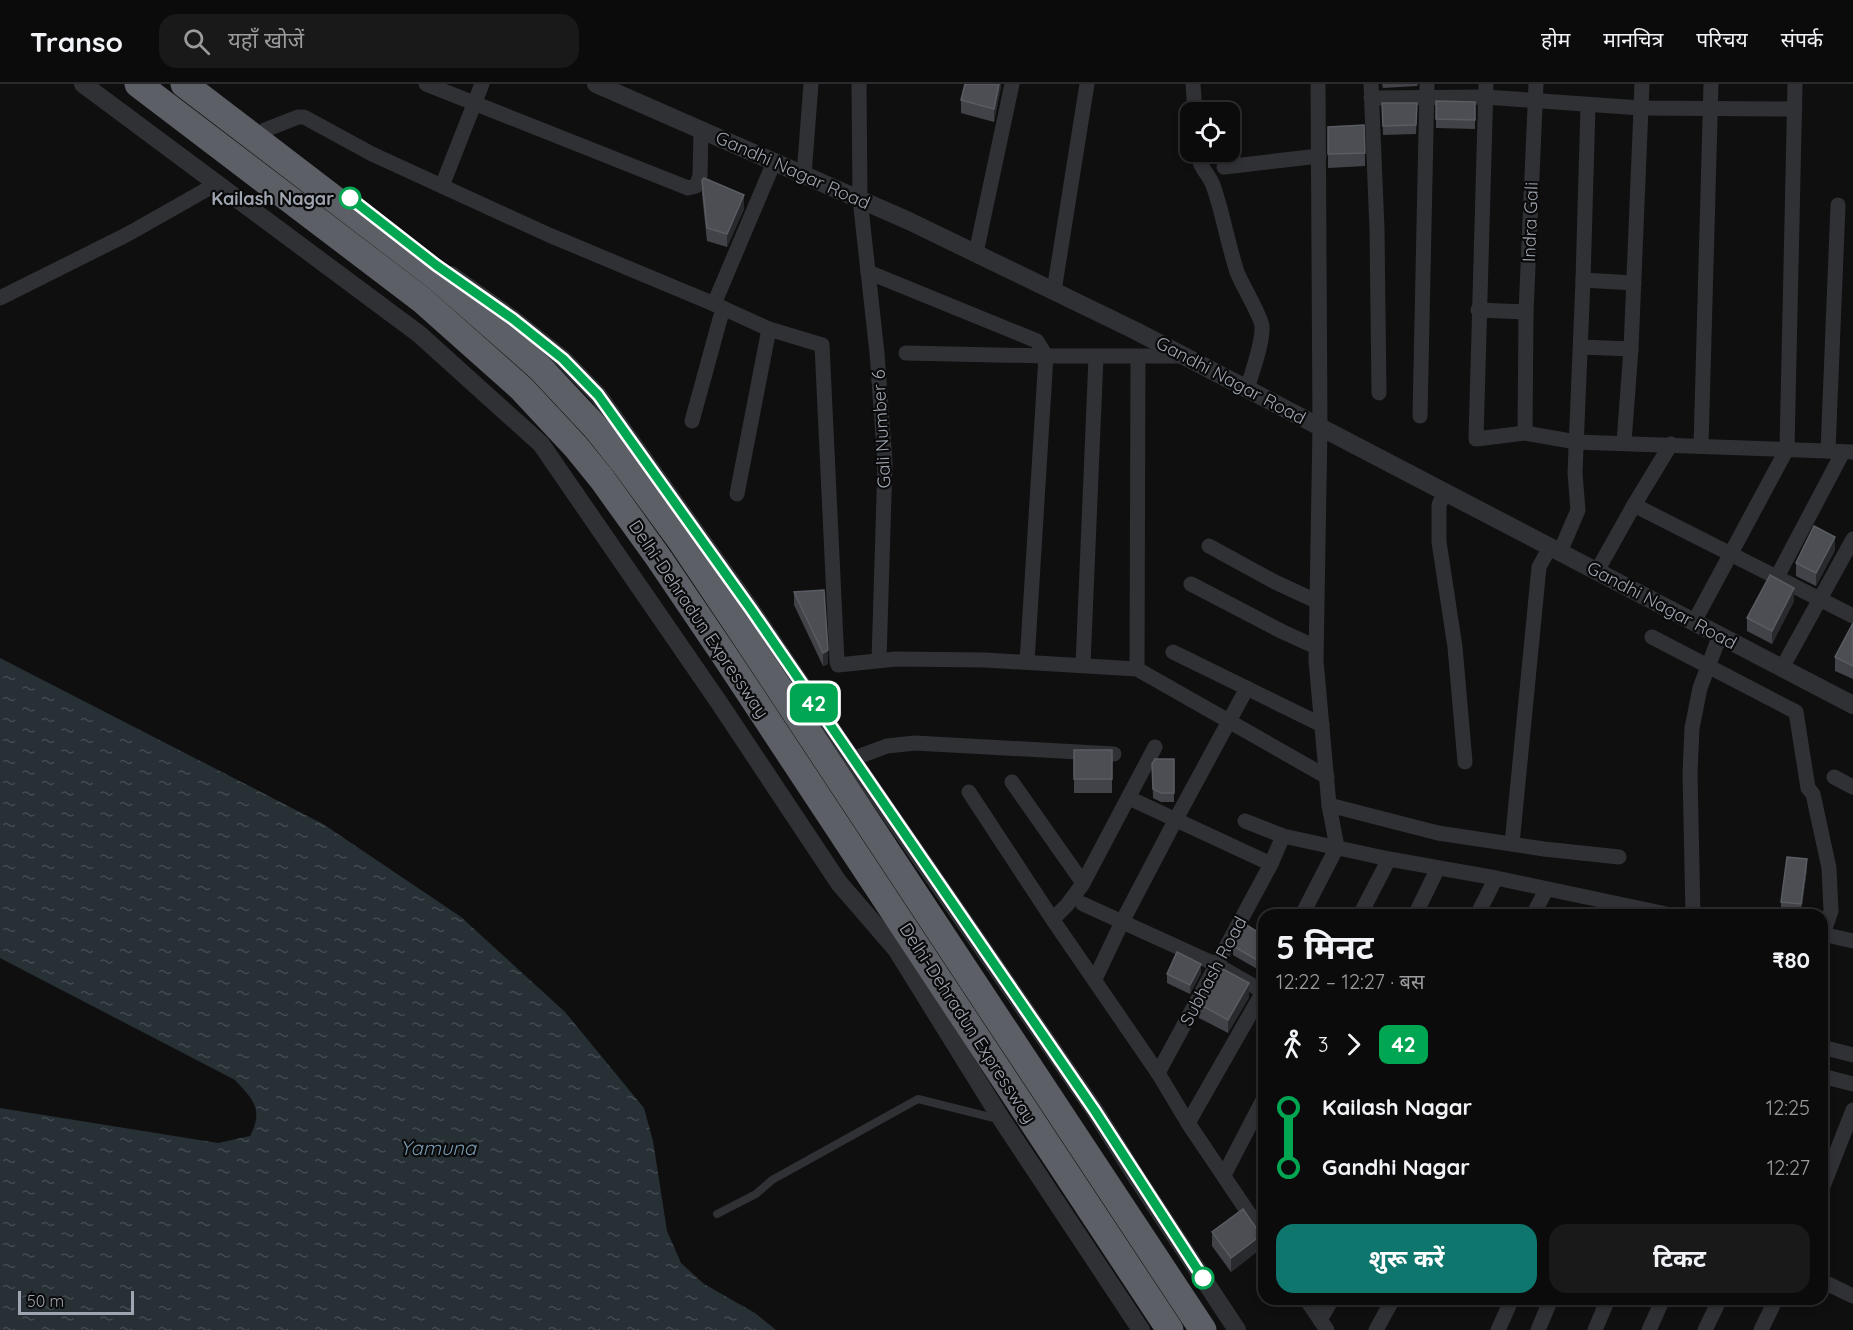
<!DOCTYPE html>
<html lang="hi">
<head>
<meta charset="utf-8">
<style>
  :root { --surface:#0b0b0c; --page:#19191a; --text:#f1f3f6; --muted:#9a9b9d; --line:#2b2b2d; --accent:#0f766e }
  body { margin:0; font-family:Quicksand,"Noto Sans Devanagari",sans-serif; background:var(--page); color:var(--text); height:100vh; display:flex; flex-direction:column; font-size:22px; white-space:nowrap }
  * { box-sizing:border-box; margin:0 }
  p { font-size:20px; color:var(--muted) }
  .icon { flex:none; width:33px; height:33px; fill:none; stroke:currentColor; stroke-width:2; stroke-linecap:round; stroke-linejoin:round }
  .map { position:relative; flex:1; overflow:hidden }
  .panel { position:absolute; left:1258px; top:825px; width:570px; height:396px; display:flex; flex-direction:column; background:var(--surface); border-radius:18px; box-shadow:0 3px 9px #0003,0 0 0 2px var(--line) }
  .panel>* { flex:none }
  .badge { padding:0 12px; border-radius:9px; font-size:21px; line-height:39px }
  .controls { position:absolute; left:1180px; top:18px; display:grid; gap:12px }
  .controls a { display:grid; place-items:center; width:60px; height:60px; border-radius:12px; background:var(--surface); box-shadow:0 3px 9px #0003,0 0 0 2px var(--line); font-size:30px }
  .scale { position:absolute; left:18px; bottom:15px; width:116px; box-sizing:border-box; padding-left:6px; border:3px solid #9fa6b1; border-top:0; font-size:16px; line-height:21px; white-space:nowrap; color:#9fa6b1; -webkit-text-stroke:4px #0a0a0b; paint-order:stroke }
  .map>.badge { position:absolute; translate:-50% -50%; box-shadow:0 0 0 3px #fff }
  .legs { display:flex; align-items:center; gap:9px; height:66px; padding:0 18px; font-size:20px }
  .legs p { margin-inline-start:auto }
  .overview { display:flex; align-items:center; justify-content:space-between; height:102px; padding:0 18px }
  h1 { font-size:33px; font-weight:700; line-height:45px }
  .button { display:flex; gap:12px; margin-top:auto; padding:12px 18px }
  .button a { flex:1; height:69px; border-radius:18px; background:var(--accent); color:#fff; font-size:24px; font-weight:700; line-height:69px; text-align:center }
  .button a+a { background:var(--page); color:var(--text) }
  ul { padding:0 18px; list-style:none }
  li { display:flex; align-items:center; gap:21px; height:60px; font-size:22px }
  li i { display:grid; place-items:center; width:9px; height:100%; margin:0 8px; background:currentColor }
  li i::after { content:''; width:15px; height:15px; margin:-8px; border:4px solid; border-radius:50%; background:var(--surface) }
  li p { margin-inline-start:auto }
  li:first-child i { background:linear-gradient(#0000 50%,currentColor 0) }
  li:last-child i { background:linear-gradient(currentColor 50%,#0000 0) }
  header { display:flex; align-items:center; gap:36px; box-sizing:border-box; height:84px; padding:0 30px; background:var(--surface); border-bottom:2px solid var(--line) }
  header strong { font-size:28px }
  nav { display:flex; gap:33px; margin-inline-start:auto; font-size:21px }
  .search { width:420px; height:54px; background:var(--page); display:flex; align-items:center; gap:15px; box-sizing:border-box; padding:0 21px; border-radius:18px; color:var(--muted); font-size:22px }
  .map>svg:first-child { display:block }
  .water { fill:url(#water-ripples) }
  .lines { fill:none; stroke-linecap:round; stroke-linejoin:round }
  .service { stroke:#303135; stroke-width:8 }
  .minor { stroke:#303135; stroke-width:15 }
  .tertiary { stroke:#303135; stroke-width:18 }
  .motorway { stroke:#5c5f66; stroke-width:27 }
  .wall { fill:#424348 }
  .shaded-wall { fill:#292a2d }
  .building { fill:#4c4e53; stroke:#595c62; stroke-width:1.5 }
  .line-1-casing { stroke:#fff; stroke-width:14 }
  .line-1 { stroke:#00a651; stroke-width:9 }
  .stop-1-dot { fill:#fff; stroke:#00a651; stroke-width:3 }
  .labels { text-anchor:middle; dominant-baseline:central; stroke-width:4.5; stroke-linejoin:round; paint-order:stroke }
  .street-label { font-size:18px; fill:#9fa6b1; stroke:#0a0a0b }
  .stop-label { font-size:18px; font-weight:bold; fill:#9fa6b1; stroke:#0a0a0b; text-anchor:end }
  .water-label { font-size:20px; font-style:italic; fill:#7598ae; stroke:#0a0a0b }
</style>
</head>
<body>
<header>
<strong>Transo</strong>
<div class="search"><svg class="icon" aria-label="search" viewBox="0 0 24 24"><circle cx="10" cy="10" r="6"/><path d="M15 15l6 6"/></svg>यहाँ खोजें</div>
<nav><a>होम</a><a>मानचित्र</a><a>परिचय</a><a>संपर्क</a></nav>
</header>
<div class="map">
<svg width="1853" height="1246" viewBox="0 0 1853 1246">
  <defs>
    <pattern id="water-ripples" width="26" height="14" patternUnits="userSpaceOnUse" patternTransform="scale(1.5)"><rect width="26" height="14" fill="#273035"/><path d="M2 4q2-2 4 0t4 0M15 11q2-2 4 0t4 0" fill="none" stroke="#434b50"/></pattern>
  </defs>
  <rect width="100%" height="100%" fill="#0f0f10"/>
  <path class="water" d="M0,574L323,740L461,833L565,928L644,1024L653,1057L667,1147L681,1179L704,1200L755,1229L776,1246H0V1024L218,1059L250,1052C264,1026 253,1015 235,996L0,874Z"/>
  <g class="lines">
    <polyline class="service" points="717,1130 756,1110 772,1096 918,1015 998,1035"/>
    <g class="minor">
      <polyline points="426,0 688,104 696,102 700,92 701,46"/>
      <polyline points="859,0 860,115 877,269 885,379 879,576"/>
      <polyline points="1193,0 1195,28"/>
      <polyline points="1371,0 1377,145 1379,309"/>
      <polyline points="1486,0 1476,355 1525,349 1576,358 1853,368"/>
      <polyline points="1371,14 1485,13 1641,24 1795,25"/>
      <polyline points="1588,21 1583,196 1634,199"/>
      <polyline points="265,46 298,33 304,33 372,70 549,151 714,220 769,245 822,261 837,578 838,581 896,575 985,576 1137,585 1327,693"/>
      <path d="M1198,68C1199,86 1209,88 1214,104C1223,131 1228,160 1237,188C1242,201 1261,232 1262,242C1263,259 1252,288 1247,305"/>
      <polyline points="1224,83 1319,72"/>
      <polyline points="804,91 811,0"/>
      <polyline points="442,102 482,0"/>
      <polyline points="976,169 1012,0"/>
      <polyline points="868,188 1037,257 1046,272 1027,578"/>
      <polyline points="1054,207 1087,0"/>
      <polyline points="0,214 128,150 218,99"/>
      <polyline points="714,220 774,78"/>
      <polyline points="1478,226 1526,228 1536,0"/>
      <polyline points="1581,263 1631,265 1642,0"/>
      <polyline points="906,269 1046,272 1185,272"/>
      <polyline points="1420,332 1427,0"/>
      <polyline points="692,337 723,224"/>
      <polyline points="1525,349 1526,228"/>
      <polyline points="1624,358 1631,265"/>
      <polyline points="1701,362 1711,0"/>
      <polyline points="1828,367 1838,121"/>
      <polyline points="1445,408 1439,421 1439,458 1455,563 1465,678"/>
      <polyline points="737,410 769,245"/>
      <polyline points="1634,421 1853,532"/>
      <polyline points="1209,462 1273,497 1316,517"/>
      <polyline points="1560,468 1578,426 1575,389 1583,196"/>
      <polyline points="1597,487 1634,421 1671,360"/>
      <polyline points="1777,493 1843,368"/>
      <polyline points="1191,500 1281,547 1316,563"/>
      <polyline points="1694,538 1787,365 1795,0"/>
      <polyline points="1652,553 1796,628 1808,704 1813,710 1829,784 1831,827 1823,850"/>
      <polyline points="1173,568 1322,641"/>
      <polyline points="1083,581 1096,273"/>
      <polyline points="1782,584 1853,455"/>
      <polyline points="1137,585 1138,273"/>
      <polyline points="852,675 887,662 915,659 1114,670"/>
      <polyline points="1834,693 1853,703"/>
      <polyline points="1012,698 1083,799"/>
      <polyline points="969,708 1055,839 1158,989 1188,1039 1264,1152"/>
      <polyline points="1129,714 1271,780"/>
      <polyline points="1329,721 1438,749 1544,765 1619,773"/>
      <polyline points="1245,737 1283,752 1389,775 1496,794 1671,831"/>
      <polyline points="1512,760 1539,483 1550,463"/>
      <polyline points="1083,820 1217,881 1264,908"/>
      <polyline points="1302,831 1337,763 1329,721 1316,577 1320,343 1318,0"/>
      <polyline points="1360,831 1389,775"/>
      <polyline points="1415,831 1438,784"/>
      <polyline points="1477,831 1496,794"/>
      <polyline points="1533,831 1546,806"/>
      <polyline points="1693,831 1690,689 1692,644 1700,604 1720,551"/>
      <polyline points="1053,835 1067,821 1082,801 1155,663"/>
      <polyline points="1822,850 1853,857"/>
      <polyline points="1095,895 1122,838 1176,735 1247,604"/>
      <polyline points="1822,963 1853,971"/>
      <polyline points="1158,989 1271,780 1283,752"/>
      <polyline points="1822,992 1853,1000"/>
      <polyline points="1188,1039 1264,906"/>
      <polyline points="1224,1091 1264,1014"/>
      <polyline points="1822,1105 1853,1026"/>
      <polyline points="1257,1141 1264,1125"/>
      <polyline points="1822,1197 1853,1212"/>
      <polyline points="1306,1215 1327,1246"/>
      <polyline points="1320,1236 1332,1215"/>
      <polyline points="1376,1246 1393,1215"/>
      <polyline points="1498,1246 1512,1215"/>
      <polyline points="1538,1246 1551,1215"/>
      <polyline points="1595,1246 1608,1215"/>
      <polyline points="1649,1246 1663,1215"/>
      <polyline points="1705,1246 1720,1215"/>
      <polyline points="1761,1246 1776,1215"/>
    </g>
    <g class="tertiary">
      <polyline points="83,0 419,250 541,360 720,620 839,799 896,865 1002,1036 1141,1246"/>
      <polyline points="596,0 909,137 1136,247 1853,621"/>
      <polyline points="451,191 513,235 563,275 598,311 750,524 852,675 1095,1027 1137,1094 1237,1246"/>
    </g>
    <g class="motorway">
      <polyline points="138,0 422,216 521,304 576,363 602,395 658,473 725,572 1170,1246"/>
      <polyline points="184,0 439,195 540,284 597,345 624,379 681,457 748,557 1203,1246"/>
    </g>
  </g>
  <g class="wall">
    <polygon points="1001,0 994,38 961,29 961,16"/>
    <polygon points="1382,0 1418,0 1417,2 1383,4"/>
    <polygon points="1436,17 1475,18 1475,45 1436,44"/>
    <polygon points="1382,19 1417,19 1416,50 1383,51"/>
    <polygon points="1328,43 1365,69 1365,82 1328,84"/>
    <polygon points="702,96 744,125 727,163 707,157 702,110"/>
    <polygon points="1835,466 1816,502 1796,492 1796,479"/>
    <polygon points="824,506 828,580 823,582 794,521 794,508"/>
    <polygon points="1794,517 1772,560 1747,547 1747,534"/>
    <polygon points="1853,539 1853,595 1835,587 1835,573"/>
    <rect x="1074" y="666" width="38" height="43"/>
    <polygon points="1174,675 1174,718 1161,718 1153,714 1152,680"/>
    <polygon points="1807,785 1801,829 1781,827 1781,818"/>
    <polygon points="1264,852 1264,889 1233,871 1233,862"/>
    <polygon points="1201,889 1190,910 1167,899 1167,890"/>
    <polygon points="1249,913 1228,949 1199,934 1199,920"/>
    <polygon points="1256,1144 1264,1147 1264,1162 1231,1188 1212,1162 1212,1148"/>
  </g>
  <g class="shaded-wall">
    <polygon points="999,0 1001,0 1001,4 994,38 994,25"/>
    <polygon points="744,111 744,125 727,163 727,150"/>
    <polygon points="1835,453 1835,466 1816,502 1816,489"/>
    <polygon points="1794,504 1794,517 1772,560 1772,547"/>
    <polygon points="828,566 828,580 823,582 823,569"/>
    <polygon points="1807,775 1807,785 1801,829 1801,820"/>
    <polygon points="1201,880 1201,889 1190,910 1190,901"/>
    <polygon points="1249,899 1249,913 1228,949 1228,936"/>
    <polygon points="1264,1149 1264,1162 1231,1188 1231,1174"/>
  </g>
  <g class="building">
    <polygon points="965,0 999,0 994,25 961,16"/>
    <polygon points="1436,17 1475,18 1475,36 1436,35"/>
    <polygon points="1382,19 1417,19 1416,41 1383,42"/>
    <polygon points="1364,41 1365,69 1328,70 1328,43"/>
    <polygon points="704,94 744,111 727,150 707,144 702,96"/>
    <polygon points="1814,442 1835,453 1816,489 1796,479"/>
    <polygon points="1770,491 1794,504 1772,547 1747,534"/>
    <polygon points="824,506 828,566 823,569 794,508"/>
    <polygon points="1853,539 1853,582 1835,573"/>
    <rect x="1074" y="666" width="38" height="29"/>
    <polygon points="1155,675 1174,675 1174,709 1161,709 1153,705 1152,680"/>
    <polygon points="1787,773 1807,775 1801,820 1781,818"/>
    <polygon points="1245,840 1264,852 1264,880 1233,862"/>
    <polygon points="1177,868 1201,880 1190,901 1167,890"/>
    <polygon points="1219,883 1249,899 1228,936 1199,920"/>
    <polygon points="1243,1125 1256,1144 1264,1147 1264,1149 1231,1174 1212,1148"/>
  </g>
  <g class="lines">
    <g class="line-1-casing">
      <polyline id="line-1" points="350,114 436,181 513,235 563,275 598,311 750,524 1095,1027 1203,1194"/>
    </g>
    <use href="#line-1" class="line-1"/>
  </g>
  <g class="stop-1-dot">
    <circle cx="350" cy="114" r="10"/>
    <circle cx="1203" cy="1194" r="10"/>
  </g>
  <g class="labels">
    <g class="street-label">
      <text transform="translate(793 86) rotate(24)">Gandhi Nagar Road</text>
      <text transform="translate(1530 138) rotate(-88)">Indra Gali</text>
      <text transform="translate(1231 296) rotate(28)">Gandhi Nagar Road</text>
      <text transform="translate(881 345) rotate(-93)">Gali Number 6</text>
      <text transform="translate(1662 521) rotate(28)">Gandhi Nagar Road</text>
      <text transform="translate(699 535) rotate(56)">Delhi-Dehradun Expressway</text>
      <text transform="translate(1213 887) rotate(-62)">Subhash Road</text>
      <text transform="translate(968 939) rotate(57)">Delhi-Dehradun Expressway</text>
    </g>
    <g class="stop-label">
      <text x="334" y="114">Kailash Nagar</text>
    </g>
    <g class="water-label">
      <text x="438" y="1063">Yamuna</text>
    </g>
  </g>
</svg>
<div class="controls">
<a><svg class="icon" aria-label="locate" viewBox="0 0 24 24"><circle cx="12" cy="12" r="6"/><path d="M12 2v4M12 18v4M2 12h4M18 12h4"/></svg></a>
</div>
<div class="scale">50 m</div>
<b class="badge" style="left:814px;top:619px;background:#00a651;color:#fff">42</b>
<section class="panel">
<div class="overview"><div><h1>5 मिनट</h1><p>12:22 – 12:27 · बस</p></div><b>₹80</b></div>
<div class="legs"><svg class="icon" aria-label="walk" viewBox="0 0 24 24"><circle cx="13" cy="4" r="2"/><path d="M13 8l-2 6 4 7M11 14l-3 7M7 12l3-4h3l4 4"/></svg>3<svg class="icon" aria-label="forward" viewBox="0 0 24 24"><path d="M9 5l7 7-7 7"/></svg><b class="badge" style="background:#00a651;color:#fff">42</b></div>
<ul>
<li><i style="color:#00a651"></i><b>Kailash Nagar</b><p>12:25</p></li>
<li><i style="color:#00a651"></i><b>Gandhi Nagar</b><p>12:27</p></li>
</ul>
<div class="button"><a>शुरू करें</a><a>टिकट</a></div>
</section>
</div>
</body>
</html>
